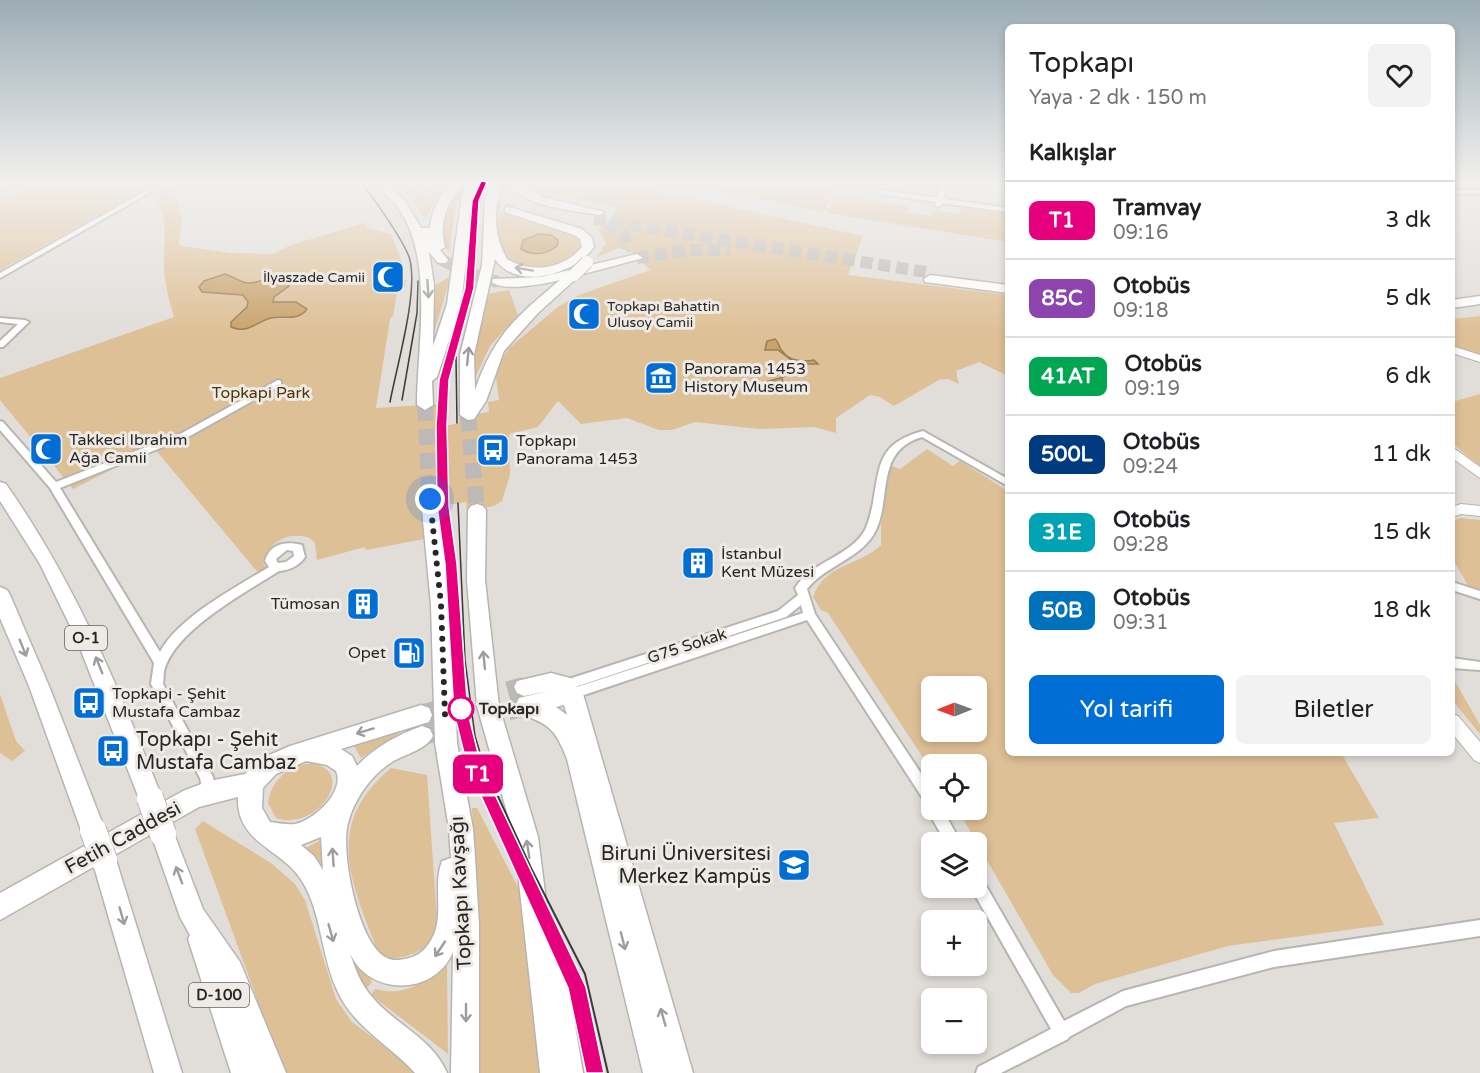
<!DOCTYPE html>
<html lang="tr">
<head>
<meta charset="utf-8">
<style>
  :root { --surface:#fff; --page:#f2f2f2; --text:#202124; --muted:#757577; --line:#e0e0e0; --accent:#006ed5 }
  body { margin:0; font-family:"Varela Round",sans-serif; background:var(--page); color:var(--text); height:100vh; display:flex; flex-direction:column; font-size:22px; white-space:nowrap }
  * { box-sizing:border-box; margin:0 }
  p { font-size:20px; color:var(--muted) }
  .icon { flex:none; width:33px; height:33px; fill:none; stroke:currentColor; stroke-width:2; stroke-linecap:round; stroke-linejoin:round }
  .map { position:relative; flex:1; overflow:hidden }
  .sheet { position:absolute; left:1005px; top:24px; width:450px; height:732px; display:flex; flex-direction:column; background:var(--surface); border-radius:9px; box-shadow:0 3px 9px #0003 }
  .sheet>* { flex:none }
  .badge { padding:0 12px; border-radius:9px; font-size:21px; line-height:39px }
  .needle { width:39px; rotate:269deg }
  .buttons { position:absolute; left:921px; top:676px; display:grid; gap:12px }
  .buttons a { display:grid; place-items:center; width:66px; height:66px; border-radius:9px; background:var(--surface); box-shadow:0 3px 9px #0003; font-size:30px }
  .you { position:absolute; width:30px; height:30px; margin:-15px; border:4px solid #fff; border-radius:50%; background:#1a73e8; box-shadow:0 0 0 9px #1a73e833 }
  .map>.badge { position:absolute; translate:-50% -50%; box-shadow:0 0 0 3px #fff }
  h2 { padding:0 24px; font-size:22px; line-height:54px }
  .round { display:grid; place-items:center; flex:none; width:63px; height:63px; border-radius:9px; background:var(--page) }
  .headline { display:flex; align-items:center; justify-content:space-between; height:102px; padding:0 24px }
  h1 { font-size:28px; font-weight:600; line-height:45px }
  .button { display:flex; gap:12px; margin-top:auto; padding:12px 24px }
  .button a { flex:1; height:69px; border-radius:9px; background:var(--accent); color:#fff; font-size:24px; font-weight:600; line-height:69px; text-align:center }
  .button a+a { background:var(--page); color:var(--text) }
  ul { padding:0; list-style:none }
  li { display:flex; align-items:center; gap:18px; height:78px; padding:0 24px; border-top:2px solid var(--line) }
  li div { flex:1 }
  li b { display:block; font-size:22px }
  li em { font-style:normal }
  li .badge { min-width:66px; font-weight:700; text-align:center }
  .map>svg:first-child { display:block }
  .green { fill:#dec096; fill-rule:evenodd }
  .water { fill:#caa36b; stroke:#997e56; stroke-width:1.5 }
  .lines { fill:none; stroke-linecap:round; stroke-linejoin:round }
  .primary-tunnel-far2 { stroke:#bcb9b6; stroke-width:12; stroke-dasharray:12 6; stroke-linecap:butt }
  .primary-tunnel-far1 { stroke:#bcb9b6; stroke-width:16; stroke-dasharray:16 8; stroke-linecap:butt }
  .primary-tunnel { stroke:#bcb9b6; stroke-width:20; stroke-dasharray:20 10; stroke-linecap:butt }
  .minor-casing { stroke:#b7b5b1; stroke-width:4 }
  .tertiary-casing { stroke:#b7b5b1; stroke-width:2 }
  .primary-casing { stroke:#b7b5b1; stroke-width:3 }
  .trunk-casing { stroke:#b7b5b1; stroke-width:3 }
  .minor { fill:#fff; fill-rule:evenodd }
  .tertiary { fill:#fff; fill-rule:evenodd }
  .primary { fill:#fff; fill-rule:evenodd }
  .trunk { fill:#fff; fill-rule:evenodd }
  .tram-far1 { stroke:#3b3a38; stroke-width:1.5 }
  .tram { stroke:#3b3a38; stroke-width:2 }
  .primary-bridge-casing { stroke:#b7b5b1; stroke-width:14; stroke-linecap:butt }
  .trunk-bridge-casing { stroke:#b7b5b1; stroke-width:28; stroke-linecap:butt }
  .primary-bridge { stroke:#fff; stroke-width:12 }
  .trunk-bridge { stroke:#fff; stroke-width:26 }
  .oneway { stroke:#9e9d9d }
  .line { fill:#e6007e; stroke:#fff; stroke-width:1.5 }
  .walk { stroke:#272625; stroke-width:6; stroke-dasharray:0 10.8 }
  .stop-dot { fill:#fff; stroke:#e6007e; stroke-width:3 }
  .labels { text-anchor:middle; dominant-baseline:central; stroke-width:6; stroke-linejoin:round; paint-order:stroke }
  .far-poi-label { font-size:14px; fill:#272625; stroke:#eeebe7; text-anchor:end }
  .shield { fill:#eeebe7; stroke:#63615f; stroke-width:1.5 }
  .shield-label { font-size:15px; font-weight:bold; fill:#272625 }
  .poi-label { font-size:16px; fill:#272625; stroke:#eeebe7; text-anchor:start }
  .park-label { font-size:16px; fill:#4f3405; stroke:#eeebe7 }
  .street-label { font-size:16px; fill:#272625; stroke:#eeebe7 }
  .stop-label { font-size:16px; font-weight:bold; fill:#272625; stroke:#eeebe7; text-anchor:start }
  .near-poi-label { font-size:20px; fill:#272625; stroke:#eeebe7; text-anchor:start }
  .near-street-label { font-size:20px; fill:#272625; stroke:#eeebe7 }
</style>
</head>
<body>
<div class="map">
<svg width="1480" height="1073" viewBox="0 0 1480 1073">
  <rect width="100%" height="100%" fill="#e1deda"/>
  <g class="green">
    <polygon points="43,182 142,182 145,189 0,270 0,197"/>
    <polygon points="394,182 428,193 452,182 439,195 425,219 409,195"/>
    <path d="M465,182L457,201L449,252C431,229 445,200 465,182Z"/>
    <path d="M523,182H616L863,236L848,275L1008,295V376L979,362L956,371L959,384L948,379L939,380L894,406L880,397L870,395L836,418V433L814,427L759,429L695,422L672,430H659L627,418L581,424L558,401L538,427L509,434L510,475L502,501L494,506L467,511L466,502L440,506V497L424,499V539L366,550L365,547L317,560L315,543L310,538C290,531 269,541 263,562L267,570L260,575L154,448L73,489L0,400V378L174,317C169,299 163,280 164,262C164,235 169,219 153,194L173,186L182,219L179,244L181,246L230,253L273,254L291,245L364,223L368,228L391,234L404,267L375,275L381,286L406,280L405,287L398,288L393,316L390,319L376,408L439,404L440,427L459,423V417L489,412L488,402L499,400L496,378L499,364L509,348L559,306L579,295L650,270L631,251L619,248L597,257L606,243L598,228L610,226L609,220L619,208L539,192Z"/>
    <polygon points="694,182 838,182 824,212 690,186"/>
    <polygon points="836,193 909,207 907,213 931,216 935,210 958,214 963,206 1008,212 1008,242 827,213"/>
    <path d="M499,212C521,217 583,223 581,251C551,271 535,271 501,260L496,237Z"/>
    <polygon points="451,276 428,352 434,286"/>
    <polygon points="509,290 518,315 490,346 476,376 474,355 487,294"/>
    <polygon points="1480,316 1480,355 1452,346 1452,319"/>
    <polygon points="1480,394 1480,467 1452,443 1452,402"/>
    <path d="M927,449L953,466L960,461L1008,491V753H1341L1379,818L1334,823L1384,925L1228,946L1095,984L1079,993H1071L1053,975L958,810H976V765H932L931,770L828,613L821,610L813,597C824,564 859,566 881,545V521L890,465L900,469ZM932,687H976V732H932Z"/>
    <polygon points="1461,518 1480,520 1480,592 1470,589 1452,558 1452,521"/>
    <polygon points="1452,676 1480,725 1480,734 1452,700"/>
    <polygon points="0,694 16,741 25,751 12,761 0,753"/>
    <polygon points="404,730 361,758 353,744"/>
    <path d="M311,763C359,771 317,832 276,818L268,803C271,780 288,766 311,763Z"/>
    <path d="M391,768L427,775L437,919C435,946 413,960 386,958L377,949C350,879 324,824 391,768Z"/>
    <polygon points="472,808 477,808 519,889 542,1073 480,1073 480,970"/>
    <polygon points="203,821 271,863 295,884 305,900 336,999 352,1022 395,1054 416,1073 284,1073 195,829"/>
    <polygon points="326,837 356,957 372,982 366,989 364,989 304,849"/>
    <path d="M447,961L448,1054L371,995L375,989C405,997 426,983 447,961Z"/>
  </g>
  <g class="water">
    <path d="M539,234L551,235L558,240L557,246C546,255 533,256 521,249L523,240Z"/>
    <path d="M225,274C232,276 237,280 243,282C260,287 274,269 290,281L289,286L274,297L273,302H296L307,309C298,322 284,315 271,318C256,322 248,334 231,327V322L247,307L248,302L243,295L202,292L199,287L204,281Z"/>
    <path d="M775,339C780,343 778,347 782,351C790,362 803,362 814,360L818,364H801L782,378L784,388L770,390L766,382L780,378L795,363L778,350H765L767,341Z"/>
  </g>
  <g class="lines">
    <g class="primary-tunnel-far2">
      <polyline points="436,189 509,210"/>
      <polyline points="594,219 932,273"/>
      <polyline points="607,223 624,234 628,245 625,250"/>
      <polyline points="637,258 690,250 730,250"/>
      <polyline points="442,260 468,273 498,282"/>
    </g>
    <g class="primary-tunnel-far1">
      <polyline points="425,405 430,499"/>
      <polyline points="468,415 477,510"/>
    </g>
    <g class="primary-tunnel">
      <polyline points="421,715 524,687"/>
      <polyline points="422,736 457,723 526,706"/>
    </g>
    <g class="minor-casing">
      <g id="minor">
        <polygon points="941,182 947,182 943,199 1008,208 1008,212 942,203 940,206 938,207 935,205 936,202 881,194 878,192 881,190 937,198"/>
        <polygon points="961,182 970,182 970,183 967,185"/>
        <polygon points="156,185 159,187 158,188 0,278 0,273"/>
        <rect x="1452" y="190" width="28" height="4"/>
        <polygon points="0,318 25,320 29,322 3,347 0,347 0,341 18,324 0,322"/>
        <path d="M278,380L281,381V385L188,437L60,488L160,652C179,617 235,588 269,567L265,561C270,543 286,541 302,545L305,557C299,566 290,570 279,571C246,592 181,627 166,665C163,671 164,678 163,684L213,777L216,792L214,797L209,798L204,797L200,778L151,684L154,663L50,488L0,430V421L3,422L56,482L182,433ZM287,550L293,551L294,556L286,562L278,563L276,559Z"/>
        <path d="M923,431L1008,479V486L922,437C875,451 892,495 876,530C863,558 826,565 807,589L815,614L932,790V810H943L961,843H946L930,815L929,808L807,620L572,699L568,698L566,694L568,690L803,613L801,605L786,617L566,690L562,689L560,685L562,681L566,680L778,611L798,595L795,588C812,561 851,556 865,530C869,522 871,512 873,503C880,463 879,443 923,431Z"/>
        <polygon points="1452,582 1480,591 1480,599 1452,590"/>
        <polygon points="1452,658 1480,662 1480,670 1452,668"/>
        <polygon points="976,875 981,877 1064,1021 1123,991 1274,951 1480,920 1480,936 1274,967 1126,1006 1069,1037 1068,1039 1001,1073 976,1073 978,1067 1051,1029 971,888 976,888"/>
      </g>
    </g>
    <g class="tertiary-casing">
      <g id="tertiary">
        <polygon points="1452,346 1480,355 1480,362 1452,353"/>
        <polygon points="1452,447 1480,467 1480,478 1452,458"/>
        <polygon points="1461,504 1480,506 1480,516 1461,514 1452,517 1452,507"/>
        <polygon points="1452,714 1458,716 1480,742 1480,763 1474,760 1452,733"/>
      </g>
    </g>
    <g class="primary-casing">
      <g id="primary">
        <polygon points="5,182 21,182 0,191 0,184"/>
        <path d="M374,182H386L405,201L421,228H430C432,209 440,195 453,182H465C448,203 438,219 445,247L440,250L448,260L446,263H438L429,252L434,285L433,346L447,304L462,195L468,182H479L474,195L461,304L437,377L432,381L433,405L425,410L417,405C417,345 435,257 397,206C390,197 381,191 374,182Z"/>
        <polygon points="408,182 426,182 442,189 436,192"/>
        <path d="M492,182H503C493,210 493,234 507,259C531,274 564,269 582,247L580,239L574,235L505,212V208L509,207L582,229L592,238L594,247C575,274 517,292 495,259L474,355L475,390C494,335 516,317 560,280C545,284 502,292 492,282L493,279L541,277L637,254L643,258L580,275L538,313L504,351L486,401L474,419L468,420L460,415V355L482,265L485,201Z"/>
        <path d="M505,182H517L542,197L605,212L599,215C568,209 526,208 505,182Z"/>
        <polygon points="930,275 1008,285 1008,293 925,282 924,279"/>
        <polygon points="1480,296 1480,304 1452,308 1452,300"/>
        <path d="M430,493L439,499L451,605L457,743L473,829L475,857L479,925V1073H451L453,952C434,997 368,996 350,953C355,969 361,985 373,998C396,1025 433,1039 447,1073H415C389,1044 353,1027 337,990C321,956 322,913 302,881C282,848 236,844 238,797L199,807L0,920V893L183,791L209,781L245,774L260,759L290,746L421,705L429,708L432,715L429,722L341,749L352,756L357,766C375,747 397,735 422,726L430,729L433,736C426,750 405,754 392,762C371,775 354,800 348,823C340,851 358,945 387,958C392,961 400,960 405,959C417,957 424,951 430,942C446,918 432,886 442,861L451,858L449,829L435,743L431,605L421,499ZM306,761L327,765L336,771C345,792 314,820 295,824C287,825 278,823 270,822L262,808L263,788L276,774ZM321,837L323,870L314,856L301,845Z"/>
        <polygon points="477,504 483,506 486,510 485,580 499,706 538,837 550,933 553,934 565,966 583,1073 540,1073 514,837 477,706 467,580 468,510 471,506"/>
        <path d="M551,673L570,678L583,694L693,1073H643L567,759C555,728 549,724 518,713L515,706L519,698L548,691L524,696L517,693L514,687L517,681ZM564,705L567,715L556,707Z"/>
      </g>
    </g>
    <g class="trunk-casing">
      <g id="trunk">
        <path d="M0,482L6,484C74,581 119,688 162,798L158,806L150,809L142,806L76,638L40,564L0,501Z"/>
        <polygon points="0,587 7,590 10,595 49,686 105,830 101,838 93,842 85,838 81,830 29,686 0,618"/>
        <polygon points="163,822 171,826 203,909 240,962 286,1073 231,1073 188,939 190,935 180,917 151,834 155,826"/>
        <polygon points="104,848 113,851 116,860 182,1073 154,1073 92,860 95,851"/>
      </g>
    </g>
    <use href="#minor" class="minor"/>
    <use href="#tertiary" class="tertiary"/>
    <use href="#primary" class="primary"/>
    <use href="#trunk" class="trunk"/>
    <g class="tram-far1">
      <path d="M360,182C372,195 406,244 410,260C418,294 397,365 390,402"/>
      <polyline points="456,357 457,423"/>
      <polyline points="402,400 417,313 418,281"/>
      <polyline points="442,426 444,380 469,288 475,201 484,182"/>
      <polyline points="458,503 465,660 475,736 484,766"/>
      <polyline points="443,506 452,574"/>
      <polyline points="456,652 461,713 474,766"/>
    </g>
    <g class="tram">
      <polyline points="474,764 577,987 595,1073"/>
      <polyline points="483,764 531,868 585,974 608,1073"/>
    </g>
    <g class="primary-bridge-casing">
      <polyline id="primary-bridge" points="574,275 587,262"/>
    </g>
    <g class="trunk-bridge-casing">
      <g id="trunk-bridge">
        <polyline points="150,798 163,834"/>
        <polyline points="93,830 104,860"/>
      </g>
    </g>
    <use href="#primary-bridge" class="primary-bridge"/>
    <use href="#trunk-bridge" class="trunk-bridge"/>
  </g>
  <defs><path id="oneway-shaft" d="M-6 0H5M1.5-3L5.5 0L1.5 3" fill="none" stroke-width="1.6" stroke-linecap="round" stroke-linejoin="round" transform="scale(1.5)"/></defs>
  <g class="oneway">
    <use href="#oneway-shaft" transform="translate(524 269) rotate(-170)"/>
    <use href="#oneway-shaft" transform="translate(428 289) rotate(86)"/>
    <use href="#oneway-shaft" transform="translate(468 356) rotate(-84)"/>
    <use href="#oneway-shaft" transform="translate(23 648) rotate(68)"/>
    <use href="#oneway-shaft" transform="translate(484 660) rotate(-96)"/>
    <use href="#oneway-shaft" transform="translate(99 665) rotate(-112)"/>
    <use href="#oneway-shaft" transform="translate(365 731) rotate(163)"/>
    <use href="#oneway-shaft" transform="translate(528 849) rotate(-99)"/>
    <use href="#oneway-shaft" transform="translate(333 857) rotate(-94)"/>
    <use href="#oneway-shaft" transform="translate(179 875) rotate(-111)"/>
    <use href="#oneway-shaft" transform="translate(122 916) rotate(74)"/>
    <use href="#oneway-shaft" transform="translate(331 933) rotate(74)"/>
    <use href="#oneway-shaft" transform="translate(623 941) rotate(76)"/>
    <use href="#oneway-shaft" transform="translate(440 949) rotate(124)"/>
    <use href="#oneway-shaft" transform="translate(466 1013) rotate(90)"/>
    <use href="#oneway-shaft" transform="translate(663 1017) rotate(-106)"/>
  </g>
  <linearGradient id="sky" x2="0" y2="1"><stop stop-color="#9cadb6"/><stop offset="0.55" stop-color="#f2f0ee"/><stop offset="1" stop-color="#f2f0ee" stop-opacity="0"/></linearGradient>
  <rect width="1480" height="333" fill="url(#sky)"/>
  <polygon class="line" points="481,181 487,182 479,201 474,288 449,380 447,426 449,506 457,564 468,713 481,765 586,987 604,1073 586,1073 568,988 467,765 454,713 445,564 437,506 436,426 439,380 465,288 472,201"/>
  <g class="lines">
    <polyline class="walk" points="430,499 441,604 445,715 461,709"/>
  </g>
  <defs>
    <g id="mosque-square" transform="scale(1.725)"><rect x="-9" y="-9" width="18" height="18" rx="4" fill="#006ed5" stroke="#eeebe7"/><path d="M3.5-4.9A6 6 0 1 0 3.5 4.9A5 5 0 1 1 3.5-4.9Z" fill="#fff"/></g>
    <g id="museum-square" transform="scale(1.725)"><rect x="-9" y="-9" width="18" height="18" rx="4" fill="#006ed5" stroke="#eeebe7"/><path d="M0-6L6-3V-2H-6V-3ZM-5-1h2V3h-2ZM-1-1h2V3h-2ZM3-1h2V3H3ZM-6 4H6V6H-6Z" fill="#fff"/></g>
    <g id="bus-square" transform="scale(1.725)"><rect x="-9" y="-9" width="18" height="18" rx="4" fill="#006ed5" stroke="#eeebe7"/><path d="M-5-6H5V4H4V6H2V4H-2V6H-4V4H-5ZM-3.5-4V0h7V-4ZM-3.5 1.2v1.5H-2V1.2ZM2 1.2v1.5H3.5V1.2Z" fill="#fff"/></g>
    <g id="building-square" transform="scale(1.725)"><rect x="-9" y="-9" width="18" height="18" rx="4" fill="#006ed5" stroke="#eeebe7"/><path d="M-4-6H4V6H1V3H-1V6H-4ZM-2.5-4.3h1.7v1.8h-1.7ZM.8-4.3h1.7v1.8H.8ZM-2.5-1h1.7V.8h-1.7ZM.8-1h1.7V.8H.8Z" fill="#fff"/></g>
    <g id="fuel-square" transform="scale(1.725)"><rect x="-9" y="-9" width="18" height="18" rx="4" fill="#006ed5" stroke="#eeebe7"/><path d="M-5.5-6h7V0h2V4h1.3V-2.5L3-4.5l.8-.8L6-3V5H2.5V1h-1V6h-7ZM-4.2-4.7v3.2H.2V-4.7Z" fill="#fff"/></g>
    <g id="university-square" transform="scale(1.725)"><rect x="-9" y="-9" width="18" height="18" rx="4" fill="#006ed5" stroke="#eeebe7"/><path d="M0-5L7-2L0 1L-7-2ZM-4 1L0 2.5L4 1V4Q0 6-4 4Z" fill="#fff"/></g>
  </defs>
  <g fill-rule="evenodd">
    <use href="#mosque-square" x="388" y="277"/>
    <use href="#mosque-square" x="584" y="314"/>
    <use href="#museum-square" x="661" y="378"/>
    <use href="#mosque-square" x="46" y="449"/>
    <use href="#bus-square" x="493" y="450"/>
    <use href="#building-square" x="698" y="563"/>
    <use href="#building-square" x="363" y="604"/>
    <use href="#fuel-square" x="409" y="653"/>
    <use href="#bus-square" x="89" y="703"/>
    <use href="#bus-square" x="113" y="751"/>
    <use href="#university-square" x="794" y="865"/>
  </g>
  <circle class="stop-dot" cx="461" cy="709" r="12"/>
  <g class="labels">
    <g class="far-poi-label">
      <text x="365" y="277">İlyaszade Camii</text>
      <text x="607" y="306" text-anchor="start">Topkapı Bahattin<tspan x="607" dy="16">Ulusoy Camii</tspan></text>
    </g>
    <g class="shield">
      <rect x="65" y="626" width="42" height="24" rx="4.5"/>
      <rect x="189" y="983" width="60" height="24" rx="4.5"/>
    </g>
    <g class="shield-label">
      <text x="86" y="638">O-1</text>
      <text x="219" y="995">D-100</text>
    </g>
    <g class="poi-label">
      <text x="684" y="369">Panorama 1453<tspan x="684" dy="18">History Museum</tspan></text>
      <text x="69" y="440">Takkeci Ibrahim<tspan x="69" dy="18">Ağa Camii</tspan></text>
      <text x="516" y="441">Topkapı<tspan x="516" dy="18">Panorama 1453</tspan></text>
      <text x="721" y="554">İstanbul<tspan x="721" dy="18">Kent Müzesi</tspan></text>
      <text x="340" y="604" text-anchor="end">Tümosan</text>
      <text x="386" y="653" text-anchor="end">Opet</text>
      <text x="112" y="694">Topkapi - Şehit<tspan x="112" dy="18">Mustafa Cambaz</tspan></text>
    </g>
    <g class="park-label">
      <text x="261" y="393">Topkapi Park</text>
    </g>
    <g class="street-label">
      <text transform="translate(687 646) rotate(-18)">G75 Sokak</text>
    </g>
    <g class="stop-label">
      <text x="479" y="709">Topkapı</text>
    </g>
    <g class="near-poi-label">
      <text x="136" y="740">Topkapı - Şehit<tspan x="136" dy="23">Mustafa Cambaz</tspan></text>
      <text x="771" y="854" text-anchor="end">Biruni Üniversitesi<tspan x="771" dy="23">Merkez Kampüs</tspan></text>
    </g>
    <g class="near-street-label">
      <text transform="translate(123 838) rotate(-29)">Fetih Caddesi</text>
      <text transform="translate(461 893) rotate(-93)">Topkapı Kavşağı</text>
    </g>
  </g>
</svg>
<div class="buttons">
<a><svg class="needle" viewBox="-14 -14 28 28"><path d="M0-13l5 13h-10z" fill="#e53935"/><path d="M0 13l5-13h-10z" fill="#757577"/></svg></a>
<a><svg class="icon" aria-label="locate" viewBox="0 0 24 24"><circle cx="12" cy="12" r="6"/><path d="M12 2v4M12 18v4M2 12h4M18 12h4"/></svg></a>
<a><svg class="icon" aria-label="layers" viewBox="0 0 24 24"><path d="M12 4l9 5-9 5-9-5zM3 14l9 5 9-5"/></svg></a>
<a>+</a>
<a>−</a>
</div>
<div class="you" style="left:430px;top:499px"></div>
<b class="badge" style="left:478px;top:774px;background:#e6007e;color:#fff">T1</b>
<section class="sheet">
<div class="headline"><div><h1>Topkapı</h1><p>Yaya · 2 dk · 150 m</p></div><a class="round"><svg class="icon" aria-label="heart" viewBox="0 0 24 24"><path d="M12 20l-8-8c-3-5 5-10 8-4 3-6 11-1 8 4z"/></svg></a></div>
<h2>Kalkışlar</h2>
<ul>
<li><span class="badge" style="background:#e6007e;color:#fff">T1</span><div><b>Tramvay</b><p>09:16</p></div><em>3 dk</em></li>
<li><span class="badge" style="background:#8e44ad;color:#fff">85C</span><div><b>Otobüs</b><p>09:18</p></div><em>5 dk</em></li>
<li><span class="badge" style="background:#00a651;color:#fff">41AT</span><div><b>Otobüs</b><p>09:19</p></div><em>6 dk</em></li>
<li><span class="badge" style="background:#003b80;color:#fff">500L</span><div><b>Otobüs</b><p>09:24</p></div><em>11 dk</em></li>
<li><span class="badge" style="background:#00a3b4;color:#fff">31E</span><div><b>Otobüs</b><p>09:28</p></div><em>15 dk</em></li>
<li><span class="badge" style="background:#0072bc;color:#fff">50B</span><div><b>Otobüs</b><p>09:31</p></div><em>18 dk</em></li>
</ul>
<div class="button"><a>Yol tarifi</a><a>Biletler</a></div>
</section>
</div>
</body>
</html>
